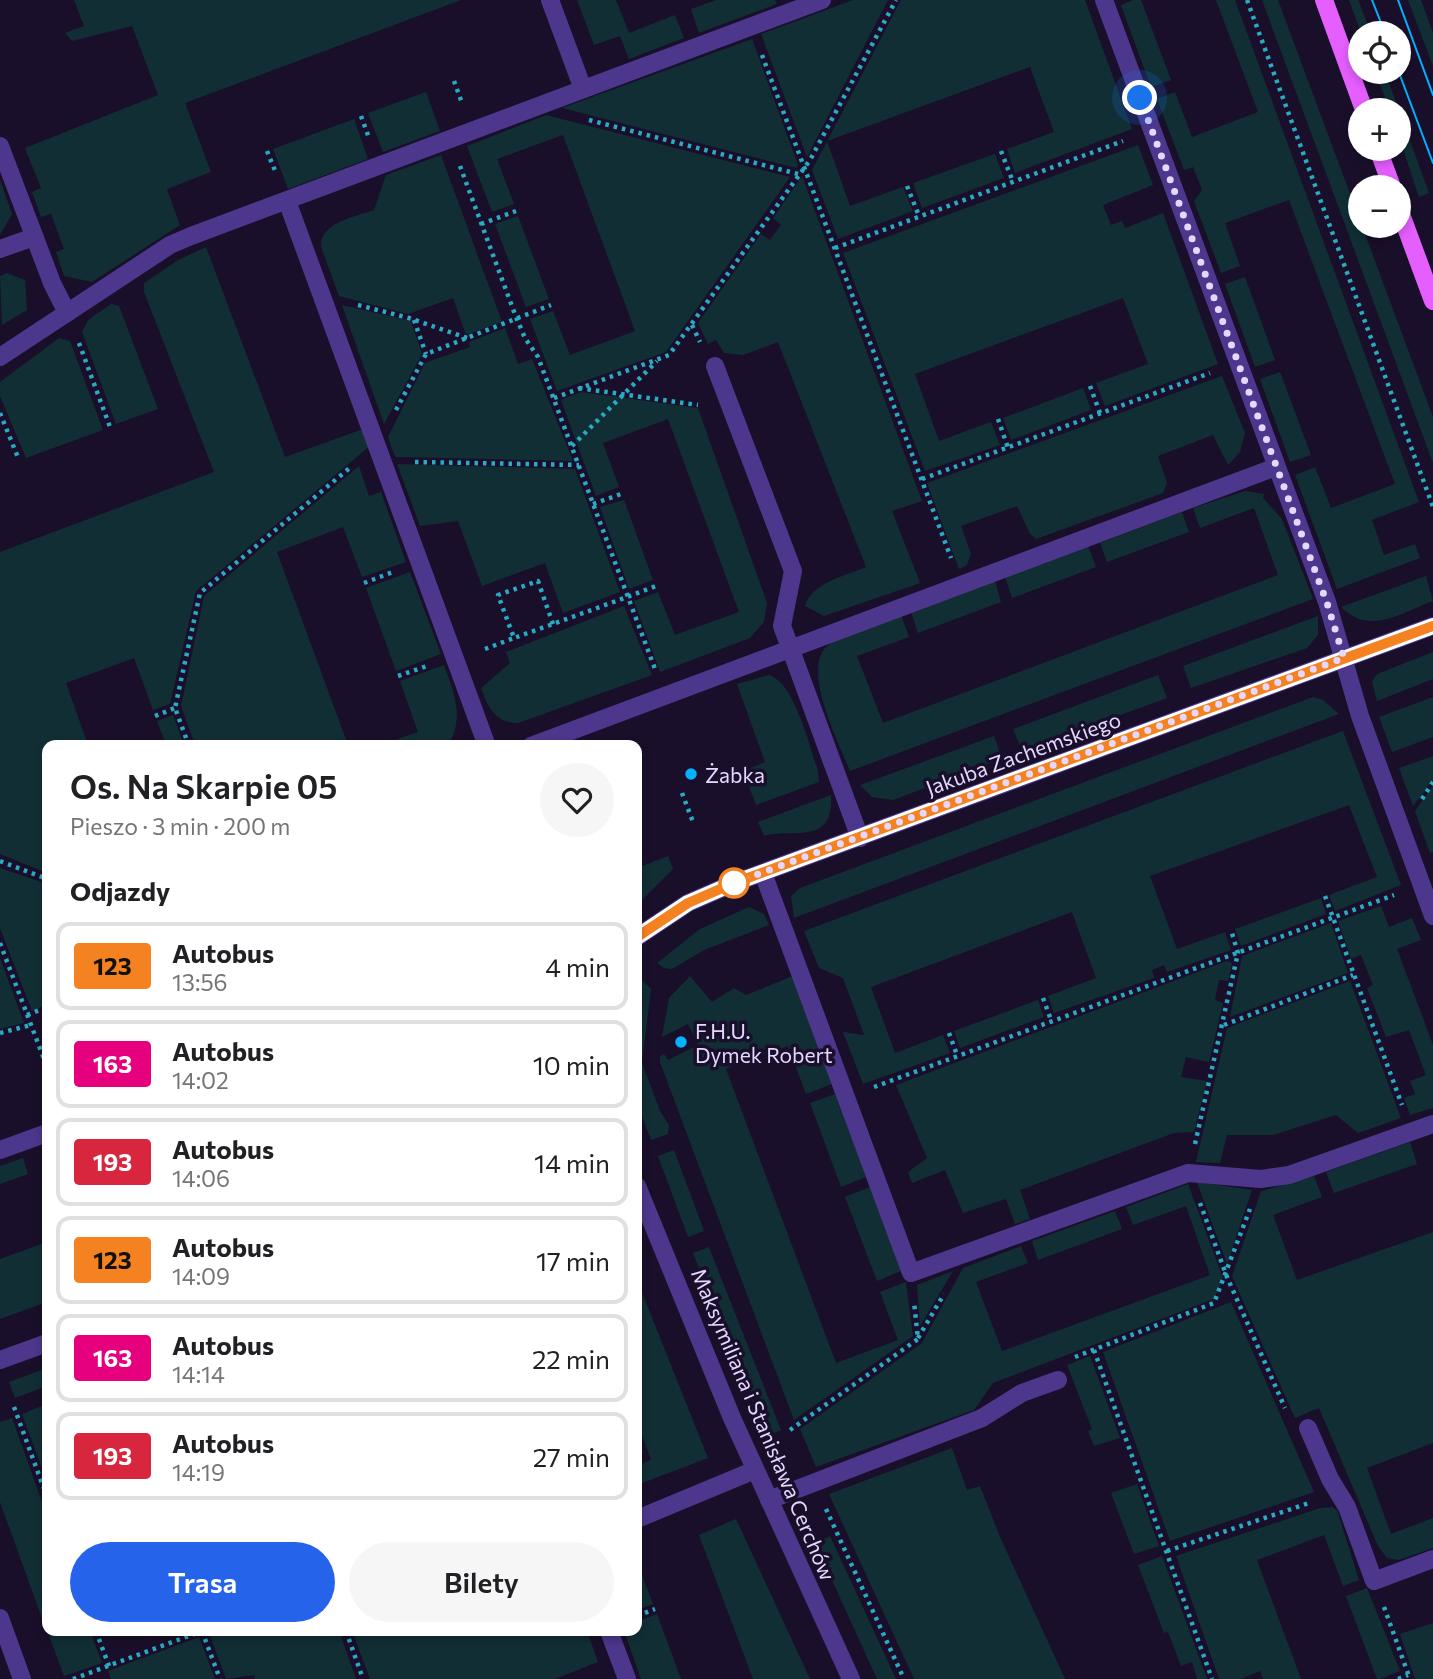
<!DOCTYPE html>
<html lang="pl">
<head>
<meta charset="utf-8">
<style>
  :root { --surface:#fff; --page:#f6f6f6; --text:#202124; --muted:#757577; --line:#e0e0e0; --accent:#2563eb }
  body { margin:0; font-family:Commissioner,sans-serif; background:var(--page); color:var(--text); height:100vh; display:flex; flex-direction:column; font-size:26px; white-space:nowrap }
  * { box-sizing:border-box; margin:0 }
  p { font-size:23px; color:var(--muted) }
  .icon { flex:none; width:38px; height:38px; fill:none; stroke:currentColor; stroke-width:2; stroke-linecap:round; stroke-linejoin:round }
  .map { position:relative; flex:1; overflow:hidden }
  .sheet { position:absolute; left:42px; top:740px; width:600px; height:896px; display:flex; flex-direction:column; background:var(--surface); border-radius:14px; box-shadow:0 4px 10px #0003 }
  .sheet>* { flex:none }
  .badge { padding:0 14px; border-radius:5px; font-size:24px; line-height:46px }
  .controls { position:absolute; left:1348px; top:21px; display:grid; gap:14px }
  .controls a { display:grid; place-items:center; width:63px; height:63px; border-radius:50%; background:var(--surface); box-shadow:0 4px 10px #0003; font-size:35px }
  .you { position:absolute; width:35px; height:35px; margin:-18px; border:5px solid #fff; border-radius:50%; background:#1a73e8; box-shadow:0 0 0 10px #1a73e833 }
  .map>.badge { position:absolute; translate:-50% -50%; box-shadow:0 0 0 4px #fff }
  h2 { padding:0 28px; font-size:26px; line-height:63px }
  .round { display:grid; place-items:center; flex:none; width:74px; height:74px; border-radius:37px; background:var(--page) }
  .overview { display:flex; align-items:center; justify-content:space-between; height:119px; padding:0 28px }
  h1 { font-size:33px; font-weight:600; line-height:52px }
  .cta { display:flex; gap:14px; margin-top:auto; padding:14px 28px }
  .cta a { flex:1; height:80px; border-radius:42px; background:var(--accent); color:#fff; font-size:28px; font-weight:600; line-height:80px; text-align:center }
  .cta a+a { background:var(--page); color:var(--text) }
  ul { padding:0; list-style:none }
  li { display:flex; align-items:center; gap:21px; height:88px; margin:0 14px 10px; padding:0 14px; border:4px solid var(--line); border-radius:14px }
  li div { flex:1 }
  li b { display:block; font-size:26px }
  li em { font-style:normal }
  li .badge { min-width:77px; font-weight:700; text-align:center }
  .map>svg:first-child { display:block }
  .green { fill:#112e35 }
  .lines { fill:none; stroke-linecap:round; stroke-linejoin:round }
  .path { stroke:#28acc3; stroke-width:4.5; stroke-dasharray:3.5 5; stroke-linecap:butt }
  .service { stroke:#4c378c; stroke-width:18 }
  .minor { stroke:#4c378c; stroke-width:18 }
  .primary { stroke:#e55fff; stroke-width:18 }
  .tram { stroke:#04b1ff; stroke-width:2 }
  .line-casing { stroke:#fff; stroke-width:16 }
  .line { stroke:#f58220; stroke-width:10 }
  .walk { stroke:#e5d8ff; stroke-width:7; stroke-dasharray:0 12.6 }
  .poi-dot { fill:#04b1ff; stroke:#190f2a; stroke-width:2.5 }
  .stop-dot { fill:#fff; stroke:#f58220; stroke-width:3.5 }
  .labels { text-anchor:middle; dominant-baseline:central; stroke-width:7; stroke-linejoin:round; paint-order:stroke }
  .street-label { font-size:21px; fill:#e5d8ff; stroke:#190f2a }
  .poi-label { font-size:21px; fill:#e5d8ff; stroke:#190f2a; text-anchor:start }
</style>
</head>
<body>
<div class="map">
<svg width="1433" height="1679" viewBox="0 0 1433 1679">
  <rect width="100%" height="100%" fill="#190f2a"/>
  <g class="green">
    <polygon points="74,0 461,0 185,103 211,172 167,189 180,225 92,282 64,276 56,252 64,249 51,214 41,217 32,192 41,188 25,148 158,95 132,26 72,41 65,33 84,26"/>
    <polygon points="577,0 616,0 629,33 675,15 684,38 629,59 620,36 594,45"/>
    <polygon points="716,0 775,0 777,4 699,33 691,9"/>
    <polygon points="853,0 888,0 807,157 761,34"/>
    <polygon points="901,0 1085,0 1132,129 1015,173 1007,149 1054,132 1030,67 827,141 850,206 903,187 913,211 838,239 812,170"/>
    <polygon points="1133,0 1141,0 1171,80 1151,87 1121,5"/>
    <polygon points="1216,0 1235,0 1419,502 1372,520 1384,555 1415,544 1420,558 1337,589 1295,475 1315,467 1331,508 1395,484 1289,200 1225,223 1240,266 1221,273 1194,201 1202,190 1193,167 1184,170 1157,99 1175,92 1192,137 1258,112"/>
    <polygon points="1262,0 1278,0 1433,417 1433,463"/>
    <polygon points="1349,0 1358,0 1371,33 1361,33"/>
    <polygon points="1408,0 1421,0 1433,33 1433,66"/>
    <polygon points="752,39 798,165 796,168 562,108"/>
    <polygon points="1375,72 1385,72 1429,193 1419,197 1398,134 1398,110 1390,110"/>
    <polygon points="426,92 440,131 383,152 368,113"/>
    <polygon points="546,115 790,177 666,352 557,391 530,319 553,311 570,355 635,331 563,135 497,159 514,204 492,212 467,146"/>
    <polygon points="354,119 368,159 288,189 273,149"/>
    <polygon points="1138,145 1153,185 1103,205 1111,225 1122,221 1125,228 1163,213 1218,364 1105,406 1096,383 1148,364 1123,298 915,374 939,441 991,422 1000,445 925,471 843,253"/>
    <polygon points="995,154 1004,178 922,208 913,183"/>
    <path d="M441,155L502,322L466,335L453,298L408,314L339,296L321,247C320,222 355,217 374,210L386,175Z"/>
    <path d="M802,176L922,501L892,511L920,583L824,616L805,606C812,582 846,576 866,567L778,342L743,355L724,353L716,340L708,344L698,323L761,234L770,240L781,225L773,218Z"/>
    <polygon points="0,180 12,214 0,235"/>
    <polygon points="518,216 549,299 526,307 495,224"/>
    <polygon points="206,247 285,457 363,429 370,446 196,591 170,704 153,710 134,658 66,683 88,745 47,746 47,873 0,854 0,552 214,472 144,292 144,283 178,260"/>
    <polygon points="7,273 25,280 27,310 2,325 0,276"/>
    <polygon points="1245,277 1275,360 1255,367 1225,284"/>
    <polygon points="111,304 119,306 158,409 116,424 82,332 88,320"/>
    <polygon points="342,305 411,321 422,354 384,424"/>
    <polygon points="505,328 518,364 532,359 573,461 395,457 388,437 425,363 470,347 469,342"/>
    <polygon points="59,338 70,341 103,430 26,458 0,396 0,382"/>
    <polygon points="1280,372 1311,455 1290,462 1260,379"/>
    <polygon points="1222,376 1245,433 1240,452 1228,465 1213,435 1158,456 1167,483 1163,493 1036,539 1030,534 1017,506 961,526 971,554 967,565 959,569 927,483"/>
    <polygon points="1083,388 1091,410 1011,440 1003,418"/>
    <polygon points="581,392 698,408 767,603 764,622 750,638 660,672 634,601 658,592 675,635 739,612 668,419 603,443 619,487 596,496 561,400"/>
    <polygon points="397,464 575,469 620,592 563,613 545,563 482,586 458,521 420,526"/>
    <polygon points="359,466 369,496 381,492 406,562 362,577 343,527 277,552 348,745 195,745 181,706 204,596"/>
    <path d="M1245,491L1264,494L1263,498L1282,519L1313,599L850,771C839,743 798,664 830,644C850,631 878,624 901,615L909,637L857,656L883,723L1278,575L1254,508L1200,528L1193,508Z"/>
    <polygon points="624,500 653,580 629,589 600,507"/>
    <polygon points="1182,512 1189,532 1107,562 1100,543"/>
    <polygon points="1088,546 1096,567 1012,598 1005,577"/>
    <polygon points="410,572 441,654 396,671 366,588"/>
    <path d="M1426,576L1433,601C1400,613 1370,636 1341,607Z"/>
    <polygon points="995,581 1001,602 918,633 911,612"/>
    <path d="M624,606L652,675L518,723C495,723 488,707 481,688L510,663L506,652Z"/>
    <polygon points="1318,616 1318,635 1307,648 1191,688 1183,666"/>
    <polygon points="1433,652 1433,679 1377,701 1372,682 1377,674"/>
    <path d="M444,665C454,693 465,718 448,745H381L418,732L400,681Z"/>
    <path d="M769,675C795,683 809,746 818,771L819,782L756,805L743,771L765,762L737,684Z"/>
    <polygon points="1158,675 1167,698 1022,751 1013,729"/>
    <polygon points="1313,697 1323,700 1339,714 794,918 791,896 800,888"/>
    <polygon points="1433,697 1433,737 1392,752 1379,717"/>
    <polygon points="173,715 184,745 166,745 157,721"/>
    <polygon points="1343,731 1401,885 1335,911 1329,895 1377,877 1349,805 1150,876 1177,949 1225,932 1231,950 1167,972 1164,965 1152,970 1154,978 1054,1013 1048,996 1096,978 1072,912 871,987 895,1053 943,1035 950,1053 863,1084 843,1032 864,1035 843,978 819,968 804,931"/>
    <polygon points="994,736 1002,759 893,800 872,797 860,785"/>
    <polygon points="1433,756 1433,780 1413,806 1399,768"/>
    <polygon points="1433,786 1433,852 1430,853 1415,811"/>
    <path d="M831,795C834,848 790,827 764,836L758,822Z"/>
    <polygon points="668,856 673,869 637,905 637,868"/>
    <polygon points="0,868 47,884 47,1004 32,1011 0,928"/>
    <polygon points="1321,898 1326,914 1241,946 1235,929"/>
    <polygon points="1381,906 1389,927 1412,918 1421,940 1397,949 1433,1045 1433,1108 1410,1115 1404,1098 1415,1094 1410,1081 1426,1075 1409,1030 1386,1037 1367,988 1373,985 1361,955 1351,959 1338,921"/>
    <polygon points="749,907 764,914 769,925 704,950 672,969 664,968 657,963 700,929"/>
    <polygon points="1331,923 1348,973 1230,1017 1242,956"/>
    <polygon points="0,958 24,1023 0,1029"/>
    <polygon points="1227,961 1232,963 1228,981 1219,980 1215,1000 1223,1003 1209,1062 1186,1057 1181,1077 1207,1081 1194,1132 1174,1133 1020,1190 1030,1219 1015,1224 1006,1199 963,1213 945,1170 912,1183 908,1172 927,1158 896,1085"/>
    <polygon points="690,976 712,1002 734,988 746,995 793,976 832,1084 806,1094 788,1046 726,1069 836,1363 898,1340 880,1292 906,1282 913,1336 794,1420 660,1062 660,1056 664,1054 668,1060 698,1045 688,1024 662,1037 669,998"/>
    <polygon points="642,980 651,989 642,1063 660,1111 669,1125 668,1134 651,1140 637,1103 637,989"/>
    <polygon points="1350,981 1401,1118 1358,1133 1336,1115 1273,1135 1227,1135 1220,1163 1196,1162 1227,1028"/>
    <polygon points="1038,1000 1044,1017 960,1048 954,1031"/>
    <polygon points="835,1094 866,1177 841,1187 810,1103"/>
    <polygon points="1410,1142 1417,1164 1334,1193 1326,1172"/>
    <polygon points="674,1150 704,1231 688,1237 658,1156"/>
    <polygon points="23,1158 28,1174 0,1184 0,1166"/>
    <polygon points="1314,1176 1322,1197 1273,1215 1297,1280 1433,1232 1433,1443 1367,1468 1391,1534 1433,1518 1433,1548 1399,1560 1387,1558 1378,1546 1319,1408 1295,1418 1232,1276 1261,1191"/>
    <polygon points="1197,1182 1252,1190 1227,1264"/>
    <polygon points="1188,1184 1223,1278 1214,1299 993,1383 974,1410 816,1467 800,1429 922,1343 963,1268 1021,1246 1028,1263 976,1282 1002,1351 1210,1275 1186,1206 1133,1225 1126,1207"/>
    <polygon points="870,1187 901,1271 877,1281 845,1197"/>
    <polygon points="1115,1211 1122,1229 1038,1260 1032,1241"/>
    <polygon points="47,1242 47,1302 0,1319 0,1259"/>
    <polygon points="709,1247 781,1430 767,1436 693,1253"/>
    <polygon points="953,1271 920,1326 917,1285"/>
    <polygon points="637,1280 708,1458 637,1485 637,1466 651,1460 637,1421"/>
    <polygon points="1231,1302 1314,1492 1170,1541 1103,1352"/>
    <polygon points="1090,1356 1120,1438 1094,1446 1088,1431 1092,1429 1067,1365"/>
    <polygon points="47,1368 47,1386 15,1398 9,1382"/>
    <polygon points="47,1404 47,1482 22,1414"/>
    <polygon points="12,1418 47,1516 47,1622 44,1624 0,1502 0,1422"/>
    <polygon points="952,1448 967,1490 980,1486 1000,1537 1065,1679 914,1679 829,1494"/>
    <polygon points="1137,1484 1159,1546 1134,1554 1111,1493"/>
    <polygon points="1332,1507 1337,1510 1359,1580 1343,1586 1324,1535 1257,1560 1301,1679 1263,1679 1260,1671 1241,1679 1219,1679 1176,1556 1320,1508"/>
    <polygon points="736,1519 810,1679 753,1679 699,1535"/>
    <polygon points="830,1536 896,1679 877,1679 815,1543"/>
    <polygon points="1162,1556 1207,1679 1197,1679 1192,1662 1181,1666 1168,1632 1164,1633 1138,1565"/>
    <polygon points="637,1561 653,1604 637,1610"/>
    <polygon points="1367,1588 1400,1671 1380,1679 1377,1679 1346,1596"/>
    <polygon points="657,1614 681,1679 641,1679 624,1631 637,1631 637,1622"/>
    <polygon points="1433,1623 1433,1679 1415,1679 1400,1634"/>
    <polygon points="60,1631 90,1631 102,1663 64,1676 49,1635"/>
    <polygon points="214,1631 339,1631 356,1679 255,1679 254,1675 226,1679 209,1633"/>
    <polygon points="352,1631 587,1631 598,1662 555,1679 370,1679"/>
    <polygon points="199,1637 215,1679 111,1679 108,1671"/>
  </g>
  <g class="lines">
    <g class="path">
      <polyline points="1247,0 1433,507"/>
      <polyline points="762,55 951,558"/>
      <polyline points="454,81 462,103"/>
      <polyline points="361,116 369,138"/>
      <polyline points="589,120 798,174"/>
      <polyline points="267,151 276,173"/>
      <polyline points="1001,151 1013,182"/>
      <polyline points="460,166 516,317 525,338 538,357 655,669"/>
      <polyline points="907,186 919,216"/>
      <polyline points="481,224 516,211"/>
      <polyline points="835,248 1123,141"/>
      <polyline points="358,305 409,318 467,338"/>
      <polyline points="414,320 426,354"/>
      <polyline points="692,325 700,342"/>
      <polyline points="79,343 110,427"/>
      <polyline points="1090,386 1100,413"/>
      <polyline points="579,388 698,405"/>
      <polyline points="554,398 669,355 810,160 896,0"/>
      <polyline points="396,410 426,354 551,305"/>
      <polyline points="0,413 19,460"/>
      <polyline points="998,419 1008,448"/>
      <polyline points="572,446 657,361"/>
      <polyline points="415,462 579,465"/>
      <polyline points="922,479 1210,373"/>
      <polyline points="593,504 621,494"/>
      <polyline points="364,583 393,572"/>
      <path d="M553,624L538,581L498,595L514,638C561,621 609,604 656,586"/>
      <polyline points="485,649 514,638"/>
      <polyline points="398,676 427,666"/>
      <polyline points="155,716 175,708"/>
      <polyline points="189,746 175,708 200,593 352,466"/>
      <polyline points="682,793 693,822"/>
      <polyline points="1422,799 1433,782"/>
      <polyline points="0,861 47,879"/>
      <polyline points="1325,896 1402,1105"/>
      <polyline points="0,943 47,1067"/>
      <polyline points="1043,998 1051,1020"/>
      <polyline points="27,1015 47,1007"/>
      <polyline points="1224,1025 1353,975"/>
      <polyline points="0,1033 31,1025"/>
      <polyline points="949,1033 957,1055"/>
      <polyline points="874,1087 1394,895"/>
      <polyline points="1195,1144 1238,953 1231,930"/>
      <polyline points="1200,1203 1227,1277 1285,1408"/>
      <polyline points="918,1338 944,1294"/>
      <polyline points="1094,1350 1212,1679"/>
      <polyline points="1075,1357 1214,1303 1250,1209"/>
      <polyline points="14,1407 47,1497"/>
      <polyline points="790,1430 918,1339 914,1302"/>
      <polyline points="826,1509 904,1679"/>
      <polyline points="1167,1551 1309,1503"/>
      <polyline points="1384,1607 1410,1679"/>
      <polyline points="637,1616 655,1609"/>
      <polyline points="96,1631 109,1666"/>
      <polyline points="202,1631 220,1679"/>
      <polyline points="346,1631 363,1679"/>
      <polyline points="73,1679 202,1631"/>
      <polyline points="1398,1679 1408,1675"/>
    </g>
    <g class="service">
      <polyline points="550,0 583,89"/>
      <polyline points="0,249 34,237"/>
      <polyline points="715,366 793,571 782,626 791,650"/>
      <polyline points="769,1500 982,1418 1022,1393 1058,1380"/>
    </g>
    <g class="minor">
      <polyline points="1104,0 1327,602 1360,716 1433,916"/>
      <polyline points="0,146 52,283 67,313"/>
      <polyline points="287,201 487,746"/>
      <polyline points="0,357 170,245 191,236 822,0"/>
      <polyline points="791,650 860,838"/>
      <polyline points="531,746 1276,467"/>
      <polyline points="763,873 911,1273 1188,1173 1261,1179 1289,1175 1433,1124"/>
      <polyline points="637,937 688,903 734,883 1433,626"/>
      <polyline points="0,1150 47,1133"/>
      <polyline points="637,1186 732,1418 851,1679"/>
      <polyline points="0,1360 47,1343"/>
      <polyline points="1308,1428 1330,1479 1347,1507 1374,1581 1433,1559"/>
      <polyline points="637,1519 755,1470"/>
      <polyline points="0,1618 22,1679"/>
      <polyline points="609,1631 627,1679"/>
    </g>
    <g class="primary">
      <polyline points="1324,0 1364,110"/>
      <polyline points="1378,149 1392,187"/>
      <polyline points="1398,206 1433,301"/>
    </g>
    <g class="tram">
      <polyline points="1372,0 1385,33"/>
      <polyline points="1398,0 1433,95"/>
      <polyline points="1398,70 1433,163"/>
    </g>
  </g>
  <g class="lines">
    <g class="line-casing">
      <polyline id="line" points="637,937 688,903 734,883 1433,626"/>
    </g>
    <use href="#line" class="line"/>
    <polyline class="walk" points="734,883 1344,658 1327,603 1140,98"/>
  </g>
  <g class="poi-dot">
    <circle cx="691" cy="774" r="7"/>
    <circle cx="681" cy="1042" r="7"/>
  </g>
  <circle class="stop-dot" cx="734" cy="883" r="14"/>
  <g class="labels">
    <g class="street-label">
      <text transform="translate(1023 753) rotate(-20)">Jakuba Zachemskiego</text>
      <text transform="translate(764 1424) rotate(67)">Maksymiliana i Stanisława Cerchów</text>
    </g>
    <g class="poi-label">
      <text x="705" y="774">Żabka</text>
      <text x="695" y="1030">F.H.U.<tspan x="695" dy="24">Dymek Robert</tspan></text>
    </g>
  </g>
</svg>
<div class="controls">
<a><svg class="icon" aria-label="locate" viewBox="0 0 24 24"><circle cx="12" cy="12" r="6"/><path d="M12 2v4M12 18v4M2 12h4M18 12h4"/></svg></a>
<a>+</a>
<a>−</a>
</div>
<div class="you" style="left:1140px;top:98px"></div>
<section class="sheet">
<div class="overview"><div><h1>Os. Na Skarpie 05</h1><p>Pieszo · 3 min · 200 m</p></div><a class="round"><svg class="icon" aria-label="heart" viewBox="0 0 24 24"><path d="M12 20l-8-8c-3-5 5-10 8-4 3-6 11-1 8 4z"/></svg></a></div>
<h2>Odjazdy</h2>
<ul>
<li><span class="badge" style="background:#f58220;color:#111">123</span><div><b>Autobus</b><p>13:56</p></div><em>4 min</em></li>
<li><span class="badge" style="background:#e6007e;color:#fff">163</span><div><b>Autobus</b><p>14:02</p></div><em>10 min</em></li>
<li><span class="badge" style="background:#d7263d;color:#fff">193</span><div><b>Autobus</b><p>14:06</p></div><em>14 min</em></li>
<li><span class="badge" style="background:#f58220;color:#111">123</span><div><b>Autobus</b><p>14:09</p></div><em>17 min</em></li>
<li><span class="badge" style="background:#e6007e;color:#fff">163</span><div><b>Autobus</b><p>14:14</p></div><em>22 min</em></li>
<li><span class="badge" style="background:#d7263d;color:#fff">193</span><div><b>Autobus</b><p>14:19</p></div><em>27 min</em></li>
</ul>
<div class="cta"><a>Trasa</a><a>Bilety</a></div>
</section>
</div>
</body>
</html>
